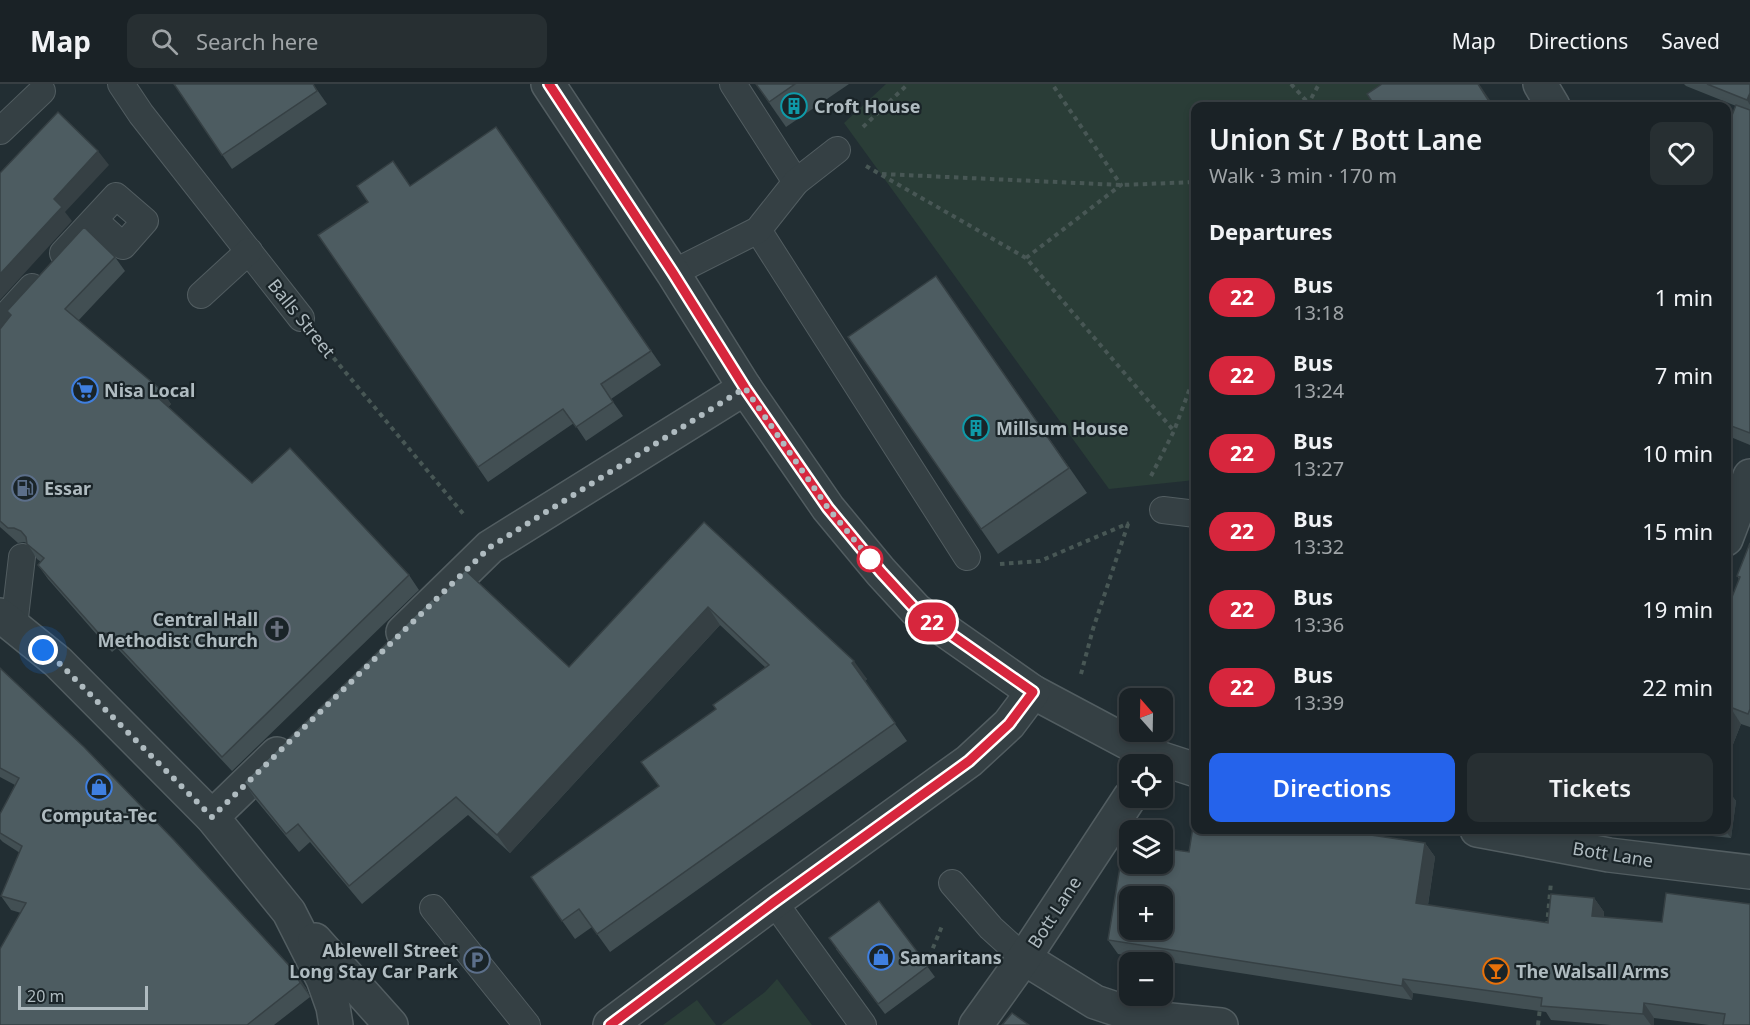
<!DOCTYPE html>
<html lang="en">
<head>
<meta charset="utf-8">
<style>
  :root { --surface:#1a2226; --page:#272f32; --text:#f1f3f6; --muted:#9fa4a7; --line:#383f43; --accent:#2563eb }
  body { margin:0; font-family:"Noto Sans",sans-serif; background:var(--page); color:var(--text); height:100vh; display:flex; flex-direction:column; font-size:22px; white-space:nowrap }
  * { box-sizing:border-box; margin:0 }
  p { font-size:20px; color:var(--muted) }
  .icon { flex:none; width:33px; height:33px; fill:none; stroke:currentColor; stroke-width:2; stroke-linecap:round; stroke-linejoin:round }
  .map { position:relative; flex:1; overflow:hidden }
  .panel { position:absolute; left:1191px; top:18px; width:540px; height:732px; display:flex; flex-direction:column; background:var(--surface); border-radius:12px; box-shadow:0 3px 9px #0003,0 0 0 2px var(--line) }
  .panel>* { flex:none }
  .badge { padding:0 12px; border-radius:20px; font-size:21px; line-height:39px }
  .needle { width:39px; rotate:340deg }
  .controls { position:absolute; left:1119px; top:604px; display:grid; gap:12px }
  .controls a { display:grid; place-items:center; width:54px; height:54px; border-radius:12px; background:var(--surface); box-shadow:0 3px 9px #0003,0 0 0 2px var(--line); font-size:30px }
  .scale { position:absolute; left:18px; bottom:15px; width:130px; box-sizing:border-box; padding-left:6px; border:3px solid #afbbc0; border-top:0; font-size:16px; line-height:21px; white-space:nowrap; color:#afbbc0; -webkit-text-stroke:4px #1a2428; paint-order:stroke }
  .you { position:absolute; width:30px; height:30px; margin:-15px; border:4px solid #fff; border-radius:50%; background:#1a73e8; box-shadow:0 0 0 9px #1a73e833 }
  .map>.badge { position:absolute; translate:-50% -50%; box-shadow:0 0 0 3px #fff }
  h2 { padding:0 18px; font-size:22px; line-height:54px }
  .round { display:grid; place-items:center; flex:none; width:63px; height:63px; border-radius:12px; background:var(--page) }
  .summary { display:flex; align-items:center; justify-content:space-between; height:102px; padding:0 18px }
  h1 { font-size:28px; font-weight:600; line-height:45px }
  .primary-button { display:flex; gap:12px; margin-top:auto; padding:12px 18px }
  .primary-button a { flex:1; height:69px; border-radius:12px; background:var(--accent); color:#fff; font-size:24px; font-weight:600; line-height:69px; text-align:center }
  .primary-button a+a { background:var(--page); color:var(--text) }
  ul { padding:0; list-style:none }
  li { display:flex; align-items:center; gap:18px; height:78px; padding:0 18px }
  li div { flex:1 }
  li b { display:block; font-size:22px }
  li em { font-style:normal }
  li .badge { min-width:66px; font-weight:700; text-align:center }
  header { display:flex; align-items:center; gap:36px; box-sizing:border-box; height:84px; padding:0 30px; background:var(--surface); border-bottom:2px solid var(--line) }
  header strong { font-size:28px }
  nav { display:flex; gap:33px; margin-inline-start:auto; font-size:21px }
  .search { width:420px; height:54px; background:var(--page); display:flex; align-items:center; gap:15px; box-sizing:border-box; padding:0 21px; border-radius:12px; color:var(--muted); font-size:22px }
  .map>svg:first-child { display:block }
  .green { fill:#2a3d37 }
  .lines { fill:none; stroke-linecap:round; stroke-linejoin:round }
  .service-casing { stroke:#525d61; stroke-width:28 }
  .minor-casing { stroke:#525d61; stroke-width:36 }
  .tertiary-casing { stroke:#525d61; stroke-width:36 }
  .path { stroke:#485755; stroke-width:4; stroke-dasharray:4.5 4.5; stroke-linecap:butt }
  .service { stroke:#354044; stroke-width:26 }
  .minor { stroke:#354044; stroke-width:33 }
  .tertiary { stroke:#354044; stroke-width:33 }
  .wall { fill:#424f53 }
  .shaded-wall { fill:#364044 }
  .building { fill:#4d5c61; stroke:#364044; stroke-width:1.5; fill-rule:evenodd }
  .line-casing { stroke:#fff; stroke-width:14 }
  .line { stroke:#d7263d; stroke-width:9 }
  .walk { stroke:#afbbc0; stroke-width:6; stroke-dasharray:0 10.8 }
  .stop-dot { fill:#fff; stroke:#d7263d; stroke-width:3 }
  .labels { text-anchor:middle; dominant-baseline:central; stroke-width:4.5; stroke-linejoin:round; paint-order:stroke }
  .poi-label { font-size:18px; font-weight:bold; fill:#afbbc0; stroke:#1a2428; text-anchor:start }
  .street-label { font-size:18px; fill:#afbbc0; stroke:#1a2428 }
</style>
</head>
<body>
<header>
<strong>Map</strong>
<div class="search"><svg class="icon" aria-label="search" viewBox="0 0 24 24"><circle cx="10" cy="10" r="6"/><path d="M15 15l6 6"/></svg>Search here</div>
<nav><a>Map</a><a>Directions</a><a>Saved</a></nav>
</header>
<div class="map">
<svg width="1750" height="941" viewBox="0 0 1750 941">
  <rect width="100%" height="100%" fill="#222e33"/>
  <g class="green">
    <polygon points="886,0 1385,0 1371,22 1196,22 1195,396 1109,405 844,39"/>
    <polygon points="777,895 812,941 721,941 765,908"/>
    <polygon points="697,916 716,941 663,941"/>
  </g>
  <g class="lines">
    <g class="service-casing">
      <g id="service">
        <polyline points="121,0 141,30 301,234"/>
        <polyline points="733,0 796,98"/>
        <polyline points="0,47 42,7"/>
        <polyline points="758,146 967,473"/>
        <polyline points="63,169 116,112 145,137 123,162 94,136"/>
        <polyline points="673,189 758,146 796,98 837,66"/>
        <polyline points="201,211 249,167"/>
        <polyline points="0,238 32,203"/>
        <polyline points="1163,426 1196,430"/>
        <polyline points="14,542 22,473"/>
        <polyline points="952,799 991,844 1024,874"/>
        <polyline points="774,818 863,941"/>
        <polyline points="433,824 527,941"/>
      </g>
    </g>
    <g class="minor-casing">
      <g id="minor">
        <polyline points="548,0 673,189 745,304 828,424 881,488 916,526 1033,608 1153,672 1196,686"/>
        <polyline points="1540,0 1553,22"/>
        <polyline points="1726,455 1750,392"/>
        <polyline points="403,548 490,463 745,304"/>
        <polyline points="212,733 277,670"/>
        <polyline points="1477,746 1609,771 1750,788"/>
        <polyline points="1024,874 1095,918 1140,933 1221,941"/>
        <polyline points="610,941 774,818 969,677 1009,640 1033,608"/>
        <polyline points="976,941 1024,874 1130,713"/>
      </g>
    </g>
    <g class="tertiary-casing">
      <g id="tertiary">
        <polyline points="0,531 58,578 212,733 289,828 323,895 333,923 336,941"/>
        <polyline points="315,856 391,941"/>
      </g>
    </g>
    <g class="path">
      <polyline points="1291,0 1311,22"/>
      <polyline points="1307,22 1319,0"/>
      <polyline points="863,43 908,0"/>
      <polyline points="866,82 1026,174 1174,347"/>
      <polyline points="882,90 1121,101 1196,98"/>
      <polyline points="1026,174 1121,101 1052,0"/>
      <polyline points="322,260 465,432"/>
      <polyline points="1151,392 1174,347 1196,288"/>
      <polyline points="1000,480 1040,477 1129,439"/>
      <polyline points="1081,590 1093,545 1129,437"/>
      <polyline points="1547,842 1551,798"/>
      <polyline points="926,881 942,842"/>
      <polyline points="1538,941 1540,924"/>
    </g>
    <use href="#service" class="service"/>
    <use href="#minor" class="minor"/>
    <use href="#tertiary" class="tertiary"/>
  </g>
  <g class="wall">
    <polygon points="174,0 313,0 327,20 232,85"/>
    <polygon points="756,0 849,0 786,43"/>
    <polygon points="1684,0 1750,0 1750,361 1733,354 1726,370 1726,47 1736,22 1686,2"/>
    <polygon points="496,43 661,281 611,315 623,332 586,357 574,339 488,398 318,151 410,102"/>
    <polygon points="115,173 125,187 78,237 160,305 171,320 168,323 252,399 409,491 419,506 232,687 117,564 112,568 48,495 38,481 41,478 37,475 27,459 24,458 18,459 0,443 0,245 11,232 7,227"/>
    <polygon points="936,192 1087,409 998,470 848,253"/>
    <polygon points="704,438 867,595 865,597 907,657 610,868 592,843 575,855 531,793 659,703 766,584 720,541 510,769 468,731 362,820 310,758 299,768 256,716 244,698 435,518 569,583"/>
    <polygon points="1750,459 1750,643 1741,640 1726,678 1726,528 1739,495 1737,492"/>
    <polygon points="0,584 306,904 310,913 274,941 0,941 21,829 11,826 1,812 20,769 3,758 0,755 0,730 15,701 0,693"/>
    <polygon points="1726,704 1736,717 1731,754 1655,746 1726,746"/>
    <polygon points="1425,759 1435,773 1428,821 1548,839 1594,814 1604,828 1604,833 1750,941 1709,941 1654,934 1654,941 1611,941 1551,936 1546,928 1413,909 1412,916 1118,870 1108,856 1189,768"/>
    <polygon points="879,817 935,893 885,930 836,865"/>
  </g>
  <g class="shaded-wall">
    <polygon points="1478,0 1479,0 1494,22 1492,22"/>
    <polygon points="1750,9 1750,21 1747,16"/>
    <polygon points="98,67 109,81 65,128 72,137 0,216 0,190 54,115"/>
    <polygon points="160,305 171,320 166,326 155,311"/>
    <polygon points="1726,345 1733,354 1726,370"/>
    <polygon points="708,523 720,541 510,769 497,751"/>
    <polygon points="854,577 867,595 864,597 852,579"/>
    <polygon points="1730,623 1741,640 1726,678 1726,632"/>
    <polygon points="1726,704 1736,717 1731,754 1725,746 1726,746"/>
    <polygon points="1425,759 1435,773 1426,833 1416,819"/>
    <polygon points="1594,814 1604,828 1603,847 1592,832"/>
    <polygon points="296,889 306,904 310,913 300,899"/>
    <polygon points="1403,895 1413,909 1412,916 1402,902"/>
    <polygon points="1644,919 1654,934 1654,941 1651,941 1643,930"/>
  </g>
  <g class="building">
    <polygon points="174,0 313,0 317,7 222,71"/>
    <polygon points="756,0 795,0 769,18"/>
    <polygon points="1382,0 1478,0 1492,22 1375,22 1367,10"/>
    <polygon points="1707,0 1750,0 1750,9 1747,16"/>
    <polygon points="1736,21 1750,26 1750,349 1726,340 1726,47"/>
    <polygon points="58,28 98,67 54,115 62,123 0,190 0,89"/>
    <polygon points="496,43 651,267 601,300 613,318 576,343 563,325 478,383 318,151 368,118 357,102 393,77 410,102"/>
    <polygon points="84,143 115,173 65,225 160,305 155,311 252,399 290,364 409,491 222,673 106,549 102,553 38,481 44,474 27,460 26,453 21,447 14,444 8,444 0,437 0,245 11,231 7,227"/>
    <polygon points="936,192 1069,384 981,445 848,253"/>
    <polygon points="704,438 854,577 852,579 895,639 597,850 579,825 562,837 531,793 659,702 641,678 716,625 713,621 769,581 708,523 497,751 456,713 349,802 298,740 286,750 244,698 432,515 435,518 465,486 569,583"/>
    <polygon points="1750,459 1750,625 1748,630 1730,623 1726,632 1726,528 1740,493 1737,492"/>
    <polygon points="0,584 84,663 174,756 296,889 300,899 247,941 0,941 0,865 26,819 1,812 22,762 0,749 0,730 19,694 0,684"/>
    <path d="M1196,724V746H1337L1425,759L1416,819L1548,839L1551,810L1594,814L1592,832L1662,838L1666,809L1750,820V941H1723L1725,930L1644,919L1643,930L1541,922L1542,914L1403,895L1402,902L1108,856L1124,758L1130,759V780H1162V764L1189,768ZM1130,813H1162V846H1130Z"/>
    <polygon points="879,817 928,882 878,920 829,854"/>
    <polygon points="1012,929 1029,941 1002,941"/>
  </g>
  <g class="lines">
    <g class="line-casing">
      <polyline id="line" points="549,0 673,189 745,304 828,424 881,488 916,526 1033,608 1009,640 969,677 774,818 610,941"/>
    </g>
    <use href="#line" class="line"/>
    <polyline class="walk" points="43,566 58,578 212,733 490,463 745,304 828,424 870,475"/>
  </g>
  <defs>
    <g id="building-ring" transform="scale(1.35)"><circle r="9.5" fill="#1a2428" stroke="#0f9aa8" stroke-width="1.5"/><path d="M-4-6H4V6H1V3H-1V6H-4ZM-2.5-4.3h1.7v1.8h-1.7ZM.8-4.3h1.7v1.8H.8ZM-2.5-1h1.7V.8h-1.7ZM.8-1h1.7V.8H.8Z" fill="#0f9aa8"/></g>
    <g id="supermarket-ring" transform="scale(1.35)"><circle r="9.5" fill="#1a2428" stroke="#3f7fe0" stroke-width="1.5"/><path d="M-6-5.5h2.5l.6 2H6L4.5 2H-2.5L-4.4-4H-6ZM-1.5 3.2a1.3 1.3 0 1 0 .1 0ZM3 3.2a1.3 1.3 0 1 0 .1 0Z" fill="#3f7fe0"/></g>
    <g id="fuel-ring" transform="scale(1.35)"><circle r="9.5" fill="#1a2428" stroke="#5c6f8a" stroke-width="1.5"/><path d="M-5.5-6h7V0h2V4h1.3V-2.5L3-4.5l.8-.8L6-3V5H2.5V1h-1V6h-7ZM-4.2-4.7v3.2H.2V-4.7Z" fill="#5c6f8a"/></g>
    <g id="church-ring" transform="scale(1.35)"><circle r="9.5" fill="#1a2428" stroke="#6b7280" stroke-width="1.5"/><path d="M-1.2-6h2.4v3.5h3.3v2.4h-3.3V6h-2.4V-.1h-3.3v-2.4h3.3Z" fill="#6b7280"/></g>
    <g id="shop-ring" transform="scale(1.35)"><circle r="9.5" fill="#1a2428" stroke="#3f7fe0" stroke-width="1.5"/><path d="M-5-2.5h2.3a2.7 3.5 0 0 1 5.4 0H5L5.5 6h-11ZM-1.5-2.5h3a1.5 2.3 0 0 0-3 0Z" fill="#3f7fe0"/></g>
    <g id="parking-ring" transform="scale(1.35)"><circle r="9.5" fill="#1a2428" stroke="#5c6f8a" stroke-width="1.5"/><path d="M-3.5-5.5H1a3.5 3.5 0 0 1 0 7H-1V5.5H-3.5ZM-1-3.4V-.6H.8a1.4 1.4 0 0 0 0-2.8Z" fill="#5c6f8a"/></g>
    <g id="bar-ring" transform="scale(1.35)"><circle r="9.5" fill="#1a2428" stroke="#e8710a" stroke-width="1.5"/><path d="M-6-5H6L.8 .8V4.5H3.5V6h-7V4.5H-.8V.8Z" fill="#e8710a"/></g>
  </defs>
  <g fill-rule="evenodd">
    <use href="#building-ring" x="794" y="22"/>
    <use href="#supermarket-ring" x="85" y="306"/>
    <use href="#building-ring" x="976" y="344"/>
    <use href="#fuel-ring" x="25" y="404"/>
    <use href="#church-ring" x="277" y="545"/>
    <use href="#shop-ring" x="99" y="703"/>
    <use href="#shop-ring" x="881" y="873"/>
    <use href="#parking-ring" x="477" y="876"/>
    <use href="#bar-ring" x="1496" y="887"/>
  </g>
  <circle class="stop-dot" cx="870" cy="475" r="12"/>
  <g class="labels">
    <g class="poi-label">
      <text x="814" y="22">Croft House</text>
      <text x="104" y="306">Nisa Local</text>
      <text x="996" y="344">Millsum House</text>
      <text x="44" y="404">Essar</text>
      <text x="258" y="535" text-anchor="end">Central Hall<tspan x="258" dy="21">Methodist Church</tspan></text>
      <text x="99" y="731" text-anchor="middle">Computa-Tec</text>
      <text x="458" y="866" text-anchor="end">Ablewell Street<tspan x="458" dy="21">Long Stay Car Park</tspan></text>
      <text x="900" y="873">Samaritans</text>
      <text x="1516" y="887">The Walsall Arms</text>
    </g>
    <g class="street-label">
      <text transform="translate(302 234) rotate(51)">Balls Street</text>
      <text transform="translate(1613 770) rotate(9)">Bott Lane</text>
      <text transform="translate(1054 828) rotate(-57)">Bott Lane</text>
    </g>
  </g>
</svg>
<div class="controls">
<a><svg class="needle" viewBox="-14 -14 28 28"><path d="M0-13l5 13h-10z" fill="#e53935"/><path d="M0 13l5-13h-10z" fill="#9fa4a7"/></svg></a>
<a><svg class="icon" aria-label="locate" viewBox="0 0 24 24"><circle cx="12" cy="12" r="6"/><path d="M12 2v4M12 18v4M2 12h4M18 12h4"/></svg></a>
<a><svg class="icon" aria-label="layers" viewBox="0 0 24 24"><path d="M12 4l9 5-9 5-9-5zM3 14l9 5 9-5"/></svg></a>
<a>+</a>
<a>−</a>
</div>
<div class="scale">20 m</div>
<div class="you" style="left:43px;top:566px"></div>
<b class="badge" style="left:932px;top:538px;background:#d7263d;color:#fff">22</b>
<section class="panel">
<div class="summary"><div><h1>Union St / Bott Lane</h1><p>Walk · 3 min · 170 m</p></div><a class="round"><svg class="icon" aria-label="heart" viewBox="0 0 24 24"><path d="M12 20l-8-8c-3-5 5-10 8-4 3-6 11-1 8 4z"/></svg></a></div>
<h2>Departures</h2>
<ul>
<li><span class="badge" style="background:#d7263d;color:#fff">22</span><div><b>Bus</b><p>13:18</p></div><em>1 min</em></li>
<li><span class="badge" style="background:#d7263d;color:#fff">22</span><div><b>Bus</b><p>13:24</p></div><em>7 min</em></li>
<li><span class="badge" style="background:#d7263d;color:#fff">22</span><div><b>Bus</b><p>13:27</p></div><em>10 min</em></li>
<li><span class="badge" style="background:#d7263d;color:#fff">22</span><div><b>Bus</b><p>13:32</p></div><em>15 min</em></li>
<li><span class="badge" style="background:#d7263d;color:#fff">22</span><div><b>Bus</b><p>13:36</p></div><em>19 min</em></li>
<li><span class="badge" style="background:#d7263d;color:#fff">22</span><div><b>Bus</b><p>13:39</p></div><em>22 min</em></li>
</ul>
<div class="primary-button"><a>Directions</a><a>Tickets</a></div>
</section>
</div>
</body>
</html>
